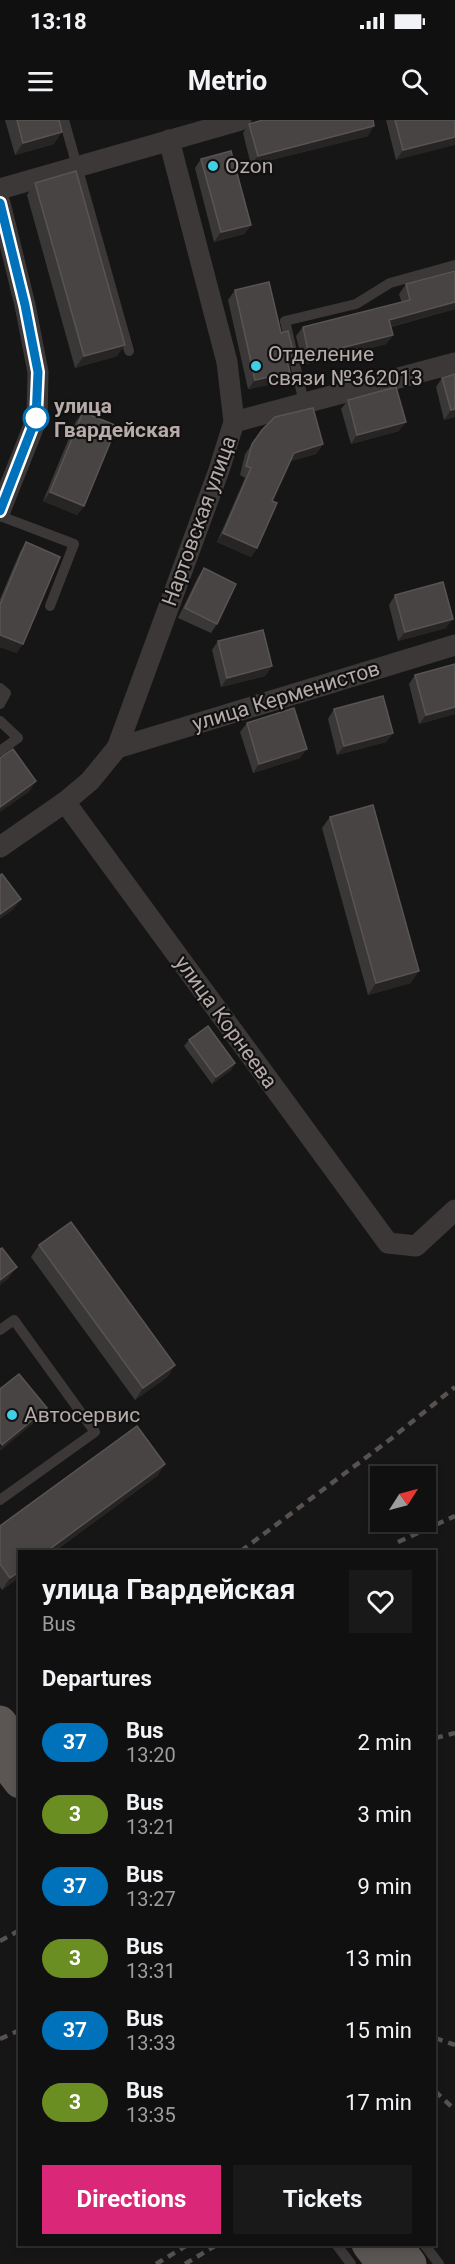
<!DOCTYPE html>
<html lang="en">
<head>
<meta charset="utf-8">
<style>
  :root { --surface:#111010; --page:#1a1919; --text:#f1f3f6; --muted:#9c9d9f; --line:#303030; --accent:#db2777 }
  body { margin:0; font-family:Roboto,sans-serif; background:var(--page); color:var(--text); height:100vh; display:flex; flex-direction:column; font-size:22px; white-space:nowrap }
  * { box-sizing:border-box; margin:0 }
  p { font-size:20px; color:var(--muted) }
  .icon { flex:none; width:33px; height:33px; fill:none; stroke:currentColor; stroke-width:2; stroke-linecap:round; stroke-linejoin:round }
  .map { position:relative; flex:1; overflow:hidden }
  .details { position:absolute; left:18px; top:1430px; width:418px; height:696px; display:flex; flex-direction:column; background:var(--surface); border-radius:0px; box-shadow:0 3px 9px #0003,0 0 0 2px var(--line) }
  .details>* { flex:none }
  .badge { padding:0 12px; border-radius:20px; font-size:21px; line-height:39px }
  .needle { width:39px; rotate:54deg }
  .tools { position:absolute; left:370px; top:1346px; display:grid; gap:12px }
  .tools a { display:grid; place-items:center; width:66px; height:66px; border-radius:0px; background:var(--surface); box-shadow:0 3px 9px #0003,0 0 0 2px var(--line); font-size:30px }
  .map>.badge { position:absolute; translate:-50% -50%; box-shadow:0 0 0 3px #fff }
  h2 { padding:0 24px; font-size:22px; line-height:54px }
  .round { display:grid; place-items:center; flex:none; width:63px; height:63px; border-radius:0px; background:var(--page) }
  .headline { display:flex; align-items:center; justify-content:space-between; height:102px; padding:0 24px }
  h1 { font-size:28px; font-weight:700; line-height:45px }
  .action { display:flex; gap:12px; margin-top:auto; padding:12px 24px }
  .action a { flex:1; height:69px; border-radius:0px; background:var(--accent); color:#fff; font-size:24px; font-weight:700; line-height:69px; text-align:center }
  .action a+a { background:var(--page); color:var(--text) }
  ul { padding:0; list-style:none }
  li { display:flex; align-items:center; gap:18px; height:72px; padding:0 24px }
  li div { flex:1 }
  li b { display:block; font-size:22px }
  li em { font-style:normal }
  li .badge { min-width:66px; font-weight:700; text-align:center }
  .status { display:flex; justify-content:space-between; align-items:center; height:42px; padding:0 30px; background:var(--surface); direction:ltr }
  .status svg { height:16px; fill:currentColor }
  header { display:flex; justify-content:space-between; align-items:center; height:78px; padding:0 24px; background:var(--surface); font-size:27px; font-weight:700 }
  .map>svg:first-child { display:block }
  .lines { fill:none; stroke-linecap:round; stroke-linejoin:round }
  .lane { stroke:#3c3837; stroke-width:10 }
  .street { stroke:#3c3837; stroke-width:21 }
  .primary { stroke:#5b5553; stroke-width:33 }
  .rail { stroke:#575250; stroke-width:4.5; stroke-dasharray:8 6; stroke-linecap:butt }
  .primary-bridge { stroke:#5b5553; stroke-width:33 }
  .wall { fill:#3a3837 }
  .shaded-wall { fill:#272524 }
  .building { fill:#484443; stroke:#595453; stroke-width:1.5 }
  .line-casing { stroke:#fff; stroke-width:14 }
  .line { stroke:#0072bc; stroke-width:9 }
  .poi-dot { fill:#40cfe5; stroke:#121111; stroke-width:2 }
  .stop-dot { fill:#fff; stroke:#0072bc; stroke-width:3 }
  .labels { text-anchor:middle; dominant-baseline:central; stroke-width:4.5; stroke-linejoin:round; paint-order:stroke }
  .poi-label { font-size:21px; fill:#b6aba8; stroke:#121111; text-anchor:start }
  .stop-label { font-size:21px; font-weight:bold; fill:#b6aba8; stroke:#121111; text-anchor:start }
  .street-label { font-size:21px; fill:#b6aba8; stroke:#121111 }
</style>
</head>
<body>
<div class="status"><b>13:18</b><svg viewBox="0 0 49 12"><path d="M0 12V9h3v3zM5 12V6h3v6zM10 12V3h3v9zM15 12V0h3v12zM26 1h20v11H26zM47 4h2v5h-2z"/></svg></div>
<header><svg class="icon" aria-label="menu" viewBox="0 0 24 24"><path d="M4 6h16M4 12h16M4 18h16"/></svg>Metrio<svg class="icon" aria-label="search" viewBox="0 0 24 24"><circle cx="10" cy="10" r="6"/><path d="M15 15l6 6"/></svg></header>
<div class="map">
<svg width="455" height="2144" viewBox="0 0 455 2144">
  <rect width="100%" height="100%" fill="#171616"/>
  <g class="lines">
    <g class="lane">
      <polyline points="64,0 129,231"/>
      <polyline points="304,283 285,201 356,184 390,163 455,145"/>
      <polyline points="0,396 74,424 50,486"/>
      <polyline points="0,568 6,573 0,584"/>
      <polyline points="0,601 18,618 0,631"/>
      <polyline points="0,1210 14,1200 95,1312 0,1380"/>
      <polyline points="336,2124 351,2144"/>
      <polyline points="424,2124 439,2144"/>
    </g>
    <g class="street">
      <polyline points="0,69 241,0"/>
      <polyline points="0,83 25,185 38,252 37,298 0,391"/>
      <polyline points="234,302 455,243"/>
      <polyline points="117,628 455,525"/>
      <polyline points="65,682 388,1123 416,1126 455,1090"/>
      <polyline points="0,727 65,682 90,661 117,628 219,350 234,302 227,242 169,20"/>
    </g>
    <g class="primary">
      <polyline points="0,1636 20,1662"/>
      <polyline points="368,2124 383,2144"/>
      <polyline points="395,2124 410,2144"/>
    </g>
    <g class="rail">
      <polyline points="398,1422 455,1396"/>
      <polyline points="241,1431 392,1318 455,1267"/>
      <polyline points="0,1613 20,1598"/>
      <polyline points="435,1618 455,1613"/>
      <polyline points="0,1821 20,1810"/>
      <polyline points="435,1918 455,1925"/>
      <polyline points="0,1919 20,1910"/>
      <polyline points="435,1971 455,1990"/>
      <polyline points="156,2144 189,2124"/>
      <polyline points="185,2144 218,2124"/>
    </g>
    <polyline class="primary-bridge" points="0,1602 20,1628"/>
  </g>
  <g class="wall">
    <polygon points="5,0 59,0 54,24 15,35"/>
    <polygon points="386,0 455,0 396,40"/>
    <polygon points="249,4 368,16 251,45 243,13"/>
    <polygon points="201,39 251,105 244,114 214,122 195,48"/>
    <polygon points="35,63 117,236 75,248 27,75"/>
    <polygon points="455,151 455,189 391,207 393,215 386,224 303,245 296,216 303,207 402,183 399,174 406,164"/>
    <polygon points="235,170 289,248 283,262 248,269 228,180"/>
    <polygon points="442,258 455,297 444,300 436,267"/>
    <polygon points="348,280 399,311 351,324 341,289"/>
    <polygon points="83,292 84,386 77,395 43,381 76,301"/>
    <polygon points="262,310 323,324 316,334 290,341 272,381 257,428 251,437 217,422 245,358 240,355 245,334"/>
    <polygon points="26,422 17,533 0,527 0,479 20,432"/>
    <polygon points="204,448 217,504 211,513 178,498 198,457"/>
    <polygon points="395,475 446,508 398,521 389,485"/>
    <polygon points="218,521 272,546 265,556 221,567 212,530"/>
    <polygon points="455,544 455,594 419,604 409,564 415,555"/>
    <polygon points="334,589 393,613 386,622 337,635 328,599"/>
    <polygon points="247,603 300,638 253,653 240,612"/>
    <polygon points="330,697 411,863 368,875 322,708"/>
    <polygon points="189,920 235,943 231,950 212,964 184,926"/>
    <polygon points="39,1125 175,1245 167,1257 135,1280 31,1137"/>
    <polygon points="165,1344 157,1356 2,1470 0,1467 0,1406"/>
  </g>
  <g class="shaded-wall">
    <polygon points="374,6 368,16 251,45 258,36"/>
    <polygon points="62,12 54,24 15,35 23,23"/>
    <polygon points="455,17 455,25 396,40 403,30"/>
    <polygon points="251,105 244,114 214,122 221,112"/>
    <polygon points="455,182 455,189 382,209 389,200"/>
    <polygon points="393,215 386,224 303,245 309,236"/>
    <polygon points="125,225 117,236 75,248 84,236"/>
    <polygon points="295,239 288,249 287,241"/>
    <polygon points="290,252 283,262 248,269 255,260"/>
    <polygon points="455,289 455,297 444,300 451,290"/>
    <polygon points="406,302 399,311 351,324 357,315"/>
    <polygon points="323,324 316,334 288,342 294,333"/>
    <polygon points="50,372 84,386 77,395 43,381"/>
    <polygon points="223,413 257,428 251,437 217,422"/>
    <polygon points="453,499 446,508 398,521 405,512"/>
    <polygon points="0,515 23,524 17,533 0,527"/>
    <polygon points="272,546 265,556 221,567 227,558"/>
    <polygon points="455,587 455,594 419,604 426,595"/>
    <polygon points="393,613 386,622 337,635 344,626"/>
    <polygon points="307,629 300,638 253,653 259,644"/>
    <polygon points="36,661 29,672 0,692 0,687"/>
    <polygon points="21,779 14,789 0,799 0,794"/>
    <polygon points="419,851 411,863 368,875 376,863"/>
    <polygon points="235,943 231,950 212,964 216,957"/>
    <polygon points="17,1147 8,1159 0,1165 0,1160"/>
    <polygon points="175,1245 167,1257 135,1280 143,1268"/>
    <polygon points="47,1288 41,1297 0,1331 0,1328 2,1325"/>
    <polygon points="165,1344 157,1356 55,1431 47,1431"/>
    <polygon points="20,1451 20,1457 2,1470 10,1458"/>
  </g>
  <g class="building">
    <polygon points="17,0 59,0 62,12 23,23"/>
    <polygon points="263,0 373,0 374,6 258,36 249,4"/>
    <polygon points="395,0 455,0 455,17 403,30"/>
    <polygon points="231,31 251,105 221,112 201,39"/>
    <polygon points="76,51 125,225 84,236 35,63"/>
    <polygon points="455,151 455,182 389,200 393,215 309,236 303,207 410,180 406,164"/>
    <polygon points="269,162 281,213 288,211 295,239 287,241 290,252 255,260 235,170"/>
    <polygon points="455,254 455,289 451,290 442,258"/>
    <polygon points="396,267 406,302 357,315 348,280"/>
    <polygon points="313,288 323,324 294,333 272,381 277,383 257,428 223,413 251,348 246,346 252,324 262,310 275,297"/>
    <polygon points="83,292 117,306 84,386 50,372"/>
    <polygon points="26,422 60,437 23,524 0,515 0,485"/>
    <polygon points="204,448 236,464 217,504 185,488"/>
    <polygon points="443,462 453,499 405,512 395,475"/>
    <polygon points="263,510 272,546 227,558 218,521"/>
    <polygon points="455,544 455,587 426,595 415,555"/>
    <polygon points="383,576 393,613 344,626 334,589"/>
    <polygon points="294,588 307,629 259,644 247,603"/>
    <polygon points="13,629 36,661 0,687 0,638"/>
    <polygon points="373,685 419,851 376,863 330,697"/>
    <polygon points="2,754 21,779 0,794 0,755"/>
    <polygon points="208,906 235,943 216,957 189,920"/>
    <polygon points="71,1102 175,1245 143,1268 39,1125"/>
    <polygon points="2,1128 17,1147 0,1160 0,1129"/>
    <polygon points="19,1254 47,1288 2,1325 0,1322 0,1269"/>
    <polygon points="137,1306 165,1344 47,1431 20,1431 20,1451 10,1458 0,1444 0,1406"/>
  </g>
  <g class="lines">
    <g class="line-casing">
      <polyline id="line" points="0,83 25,185 38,252 36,298 0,391"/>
    </g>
    <use href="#line" class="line"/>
  </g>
  <g class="poi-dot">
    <circle cx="213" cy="46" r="6"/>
    <circle cx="256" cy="246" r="6"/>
    <circle cx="12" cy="1295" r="6"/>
  </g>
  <circle class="stop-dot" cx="36" cy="298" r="12"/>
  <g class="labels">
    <g class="poi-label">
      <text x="225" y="46">Ozon</text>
      <text x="268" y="234">Отделение<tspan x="268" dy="24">связи №362013</tspan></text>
      <text x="24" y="1295">Автосервис</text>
    </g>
    <g class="stop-label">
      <text x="54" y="286">улица<tspan x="54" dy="24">Гвардейская</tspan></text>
    </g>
    <g class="street-label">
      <text transform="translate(199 401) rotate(-70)">Нартовская улица</text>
      <text transform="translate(286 576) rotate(-17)">улица Керменистов</text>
      <text transform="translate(226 902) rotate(54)">улица Корнеева</text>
    </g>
  </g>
</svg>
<div class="tools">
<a><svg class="needle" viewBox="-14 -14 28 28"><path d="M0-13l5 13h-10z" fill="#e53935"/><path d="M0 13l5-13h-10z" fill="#9c9d9f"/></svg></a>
</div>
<section class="details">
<div class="headline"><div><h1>улица Гвардейская</h1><p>Bus</p></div><a class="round"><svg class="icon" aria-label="heart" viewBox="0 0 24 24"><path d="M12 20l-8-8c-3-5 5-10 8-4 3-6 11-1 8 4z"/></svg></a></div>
<h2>Departures</h2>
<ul>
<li><span class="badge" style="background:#0072bc;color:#fff">37</span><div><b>Bus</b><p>13:20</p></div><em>2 min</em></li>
<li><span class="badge" style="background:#6b8e23;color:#fff">3</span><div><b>Bus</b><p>13:21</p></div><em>3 min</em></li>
<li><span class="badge" style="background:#0072bc;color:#fff">37</span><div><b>Bus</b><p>13:27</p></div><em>9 min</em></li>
<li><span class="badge" style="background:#6b8e23;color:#fff">3</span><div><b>Bus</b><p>13:31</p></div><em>13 min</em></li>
<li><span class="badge" style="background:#0072bc;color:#fff">37</span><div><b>Bus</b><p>13:33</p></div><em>15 min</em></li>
<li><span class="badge" style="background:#6b8e23;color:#fff">3</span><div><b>Bus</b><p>13:35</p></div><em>17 min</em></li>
</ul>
<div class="action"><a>Directions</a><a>Tickets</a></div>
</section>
</div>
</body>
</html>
